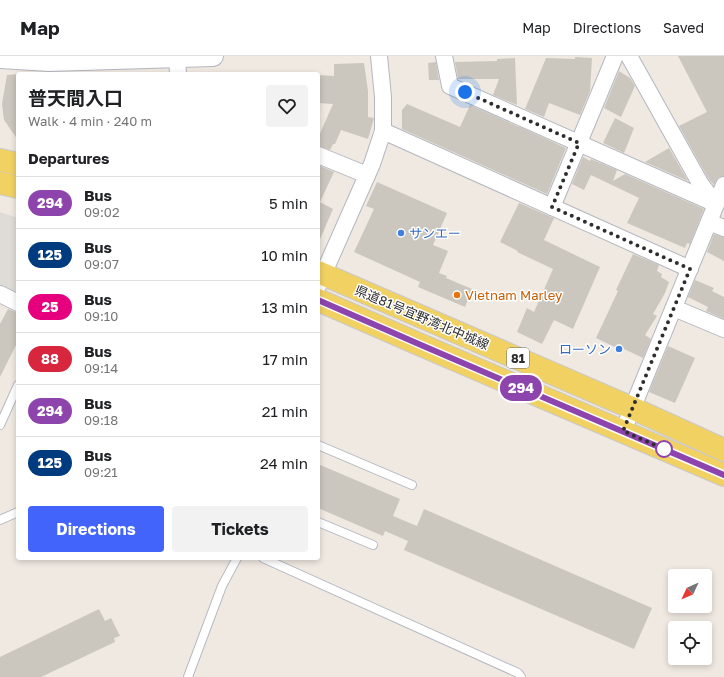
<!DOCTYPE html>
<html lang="en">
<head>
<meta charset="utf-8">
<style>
  :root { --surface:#fff; --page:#f2f2f2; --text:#202124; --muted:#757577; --line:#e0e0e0; --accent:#4264fb }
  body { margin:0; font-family:"Golos Text","Noto Sans JP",sans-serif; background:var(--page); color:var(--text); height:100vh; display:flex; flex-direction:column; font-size:15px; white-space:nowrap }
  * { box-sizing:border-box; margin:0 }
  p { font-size:13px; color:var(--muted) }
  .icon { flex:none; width:22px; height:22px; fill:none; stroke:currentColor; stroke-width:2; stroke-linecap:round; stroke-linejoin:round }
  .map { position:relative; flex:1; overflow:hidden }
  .sheet { position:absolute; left:16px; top:16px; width:304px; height:488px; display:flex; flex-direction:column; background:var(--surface); border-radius:4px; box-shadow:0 2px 6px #0003 }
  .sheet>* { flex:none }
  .badge { padding:0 8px; border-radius:13px; font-size:14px; line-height:26px }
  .needle { width:26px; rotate:226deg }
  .buttons { position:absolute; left:668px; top:513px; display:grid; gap:8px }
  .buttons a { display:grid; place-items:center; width:44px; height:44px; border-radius:4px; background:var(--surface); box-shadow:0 2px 6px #0003; font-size:20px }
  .you { position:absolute; width:20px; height:20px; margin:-10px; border:3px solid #fff; border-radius:50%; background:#1a73e8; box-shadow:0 0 0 6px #1a73e833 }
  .map>.badge { position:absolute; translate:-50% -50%; box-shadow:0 0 0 2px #fff }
  h2 { padding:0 12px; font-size:15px; line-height:36px }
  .round { display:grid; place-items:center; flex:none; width:42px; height:42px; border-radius:4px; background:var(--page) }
  .headline { display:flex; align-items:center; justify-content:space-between; height:68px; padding:0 12px }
  h1 { font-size:19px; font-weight:700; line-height:30px }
  .button { display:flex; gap:8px; margin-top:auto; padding:8px 12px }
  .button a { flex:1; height:46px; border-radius:4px; background:var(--accent); color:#fff; font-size:16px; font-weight:700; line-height:46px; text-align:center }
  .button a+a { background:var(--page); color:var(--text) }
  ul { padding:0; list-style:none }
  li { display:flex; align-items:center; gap:12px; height:52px; padding:0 12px; border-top:1px solid var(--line) }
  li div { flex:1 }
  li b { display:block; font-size:15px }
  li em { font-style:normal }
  li .badge { min-width:44px; font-weight:700; text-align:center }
  header { display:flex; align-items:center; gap:24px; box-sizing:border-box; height:56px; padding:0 20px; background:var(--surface); border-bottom:1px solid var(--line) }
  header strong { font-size:19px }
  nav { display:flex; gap:22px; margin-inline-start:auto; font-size:14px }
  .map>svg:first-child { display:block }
  .plaza { fill:#dfdcd8 }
  .building { fill:#cbc7bf }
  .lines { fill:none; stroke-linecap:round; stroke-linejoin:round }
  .service-casing { stroke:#b4b7c1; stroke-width:10 }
  .minor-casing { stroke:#b4b7c1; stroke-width:18 }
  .tertiary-casing { stroke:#b4b7c1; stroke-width:22 }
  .primary-casing { stroke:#c9c9c9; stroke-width:24 }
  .service { stroke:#fff; stroke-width:8 }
  .minor { stroke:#fff; stroke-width:16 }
  .tertiary { stroke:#fff; stroke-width:20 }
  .primary { stroke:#f2d163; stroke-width:22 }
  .line-casing { stroke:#fff; stroke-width:9 }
  .line { stroke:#8e44ad; stroke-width:6 }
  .walk { stroke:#2e2e2e; stroke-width:4; stroke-dasharray:0 7.2 }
  .shop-dot { fill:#3f7fe0; stroke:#fff; stroke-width:1.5 }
  .food-dot { fill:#e8710a; stroke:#fff; stroke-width:1.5 }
  .stop-dot { fill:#fff; stroke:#8e44ad; stroke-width:2 }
  .labels { text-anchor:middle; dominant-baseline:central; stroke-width:3; stroke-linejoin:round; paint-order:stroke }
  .shield { fill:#fff; stroke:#6d6d6d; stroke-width:1 }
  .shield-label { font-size:12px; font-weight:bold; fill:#2e2e2e }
  .shop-label { font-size:13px; fill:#366cbe; stroke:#fff; text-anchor:start }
  .food-label { font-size:13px; fill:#c56008; stroke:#fff; text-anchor:start }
  .street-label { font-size:13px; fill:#2e2e2e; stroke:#fff }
</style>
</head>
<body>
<header>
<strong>Map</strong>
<nav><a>Map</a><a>Directions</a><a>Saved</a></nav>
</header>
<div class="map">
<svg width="724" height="621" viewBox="0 0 724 621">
  <rect width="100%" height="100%" fill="#efe9e1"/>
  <polygon class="plaza" points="0,156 18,162 18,242 0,233"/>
  <g class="building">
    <polygon points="678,0 724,0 724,120 718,122 714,129 708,122 679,70 707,56"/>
    <polygon points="575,1 592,2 590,35 580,59 549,47 544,61 525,53 546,2 575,3"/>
    <polygon points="515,2 517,49 493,39 499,23 458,23 455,6 497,5 497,3"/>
    <polygon points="436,6 439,24 429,24 428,7"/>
    <polygon points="364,7 368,35 368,61 374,62 368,83 341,74 335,88 333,88 330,94 318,90 318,82 333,48 318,47 318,19 334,20 334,8"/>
    <polygon points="619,15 630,22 635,30 621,61 604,52"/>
    <polygon points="18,18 18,84 4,64 2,48 7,19"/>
    <polygon points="407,48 460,71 470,49 517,70 517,71 518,70 566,92 547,138 402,73 402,54"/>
    <polygon points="615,62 634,72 624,97 603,87"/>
    <polygon points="669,92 688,125 645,106"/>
    <polygon points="583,101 590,105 591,103 617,114 613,125 625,118 704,153 690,188 687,187 685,192 627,167 639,142 591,119 584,134 572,128"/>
    <polygon points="318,109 334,116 320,146 333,153 318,188"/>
    <polygon points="377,126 447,157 433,189 448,195 439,217 447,220 446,222 472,233 465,251 418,231 420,226 354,196 374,153 366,150"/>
    <polygon points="519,147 554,162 544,184 600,211 573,273 554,264 542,288 517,276 527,252 534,256 553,213 517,196 518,195 500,186"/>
    <polygon points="714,178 724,181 724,205 707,196"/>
    <polygon points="633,198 659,209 657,215 662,218 661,221 669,226 665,237 653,258 657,260 645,279 651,283 643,302 624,293 623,295 596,282 618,235 616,234"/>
    <polygon points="695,224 714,232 712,235 724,241 724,263 706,255 708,251 688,241"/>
    <polygon points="8,253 18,257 18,285 0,321 0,268"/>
    <polygon points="668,290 695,302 675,347 649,336"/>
    <polygon points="318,408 400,443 393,460 417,470 424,453 652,552 634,593 404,494 408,485 385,475 383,480 318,452"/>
    <polygon points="99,553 105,565 111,562 120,580 114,582 115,586 41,621 0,621 0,601"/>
  </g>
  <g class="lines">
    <g class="service-casing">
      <g id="service">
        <polyline points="0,369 18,329"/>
        <polyline points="318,389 412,429"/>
        <polyline points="0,464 18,456"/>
        <polyline points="318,466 373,489"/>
        <polyline points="263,502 518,617 521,621"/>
        <polyline points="188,621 222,530 237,502"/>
      </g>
    </g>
    <g class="minor-casing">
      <g id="minor">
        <polyline points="444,0 450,30 716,148"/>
        <polyline points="629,0 700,127 715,147"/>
        <polyline points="177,1 178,18"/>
        <polyline points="383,75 690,213"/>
        <polyline points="318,99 367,119"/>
        <polyline points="552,151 615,0"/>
        <polyline points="709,166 724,172"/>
        <polyline points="318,230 372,108 383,75 383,41 379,0"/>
        <polyline points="0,238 18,247"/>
        <polyline points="674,252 724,273"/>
        <polyline points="623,375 724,129"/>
      </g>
    </g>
    <g class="tertiary-casing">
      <polyline id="tertiary" points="0,2 49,5 213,0"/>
    </g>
    <g class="primary-casing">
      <g id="primary">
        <polyline points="0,104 18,108"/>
        <polyline points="0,127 18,131"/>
        <polyline points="318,216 632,352 724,394"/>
        <polyline points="318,244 421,289 724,419"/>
      </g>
    </g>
    <use href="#service" class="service"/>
    <use href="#minor" class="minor"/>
    <use href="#tertiary" class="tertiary"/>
    <use href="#primary" class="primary"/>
  </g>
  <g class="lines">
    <g class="line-casing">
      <polyline id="line" points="318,244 421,289 724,419"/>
    </g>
    <use href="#line" class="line"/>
    <polyline class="walk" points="465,36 579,87 552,151 690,213 623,375 664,393"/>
  </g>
  <g class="shop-dot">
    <circle cx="401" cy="177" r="4"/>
    <circle cx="619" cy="293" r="4"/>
  </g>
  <circle class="food-dot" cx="457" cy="239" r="4"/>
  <circle class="stop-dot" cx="664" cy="393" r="8"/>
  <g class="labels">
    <rect class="shield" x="507" y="292" width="22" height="20" rx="3"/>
    <g class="shield-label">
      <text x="518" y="302">81</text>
    </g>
    <g class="shop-label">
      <text x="409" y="177">サンエー</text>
      <text x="611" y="293" text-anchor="end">ローソン</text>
    </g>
    <g class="food-label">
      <text x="465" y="239">Vietnam Marley</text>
    </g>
    <g class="street-label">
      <text transform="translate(422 261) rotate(23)">県道81号宜野湾北中城線</text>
    </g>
  </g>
</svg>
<div class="buttons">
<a><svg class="needle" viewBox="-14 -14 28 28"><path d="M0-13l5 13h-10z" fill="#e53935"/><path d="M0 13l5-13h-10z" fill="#757577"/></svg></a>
<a><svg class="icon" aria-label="locate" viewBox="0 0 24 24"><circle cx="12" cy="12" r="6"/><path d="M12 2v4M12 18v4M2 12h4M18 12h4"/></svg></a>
</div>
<div class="you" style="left:465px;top:36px"></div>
<b class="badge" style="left:521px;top:332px;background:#8e44ad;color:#fff">294</b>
<section class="sheet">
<div class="headline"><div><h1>普天間入口</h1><p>Walk · 4 min · 240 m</p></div><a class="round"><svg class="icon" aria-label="heart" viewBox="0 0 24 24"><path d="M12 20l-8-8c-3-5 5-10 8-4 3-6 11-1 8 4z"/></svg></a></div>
<h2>Departures</h2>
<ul>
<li><span class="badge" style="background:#8e44ad;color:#fff">294</span><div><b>Bus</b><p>09:02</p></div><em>5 min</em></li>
<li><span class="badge" style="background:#003b80;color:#fff">125</span><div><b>Bus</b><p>09:07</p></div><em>10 min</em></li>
<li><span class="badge" style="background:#e6007e;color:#fff">25</span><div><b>Bus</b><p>09:10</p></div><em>13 min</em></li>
<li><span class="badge" style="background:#d7263d;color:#fff">88</span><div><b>Bus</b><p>09:14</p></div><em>17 min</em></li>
<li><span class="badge" style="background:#8e44ad;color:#fff">294</span><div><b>Bus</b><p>09:18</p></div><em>21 min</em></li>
<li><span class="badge" style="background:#003b80;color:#fff">125</span><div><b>Bus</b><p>09:21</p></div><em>24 min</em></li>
</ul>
<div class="button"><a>Directions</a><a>Tickets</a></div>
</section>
</div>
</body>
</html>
